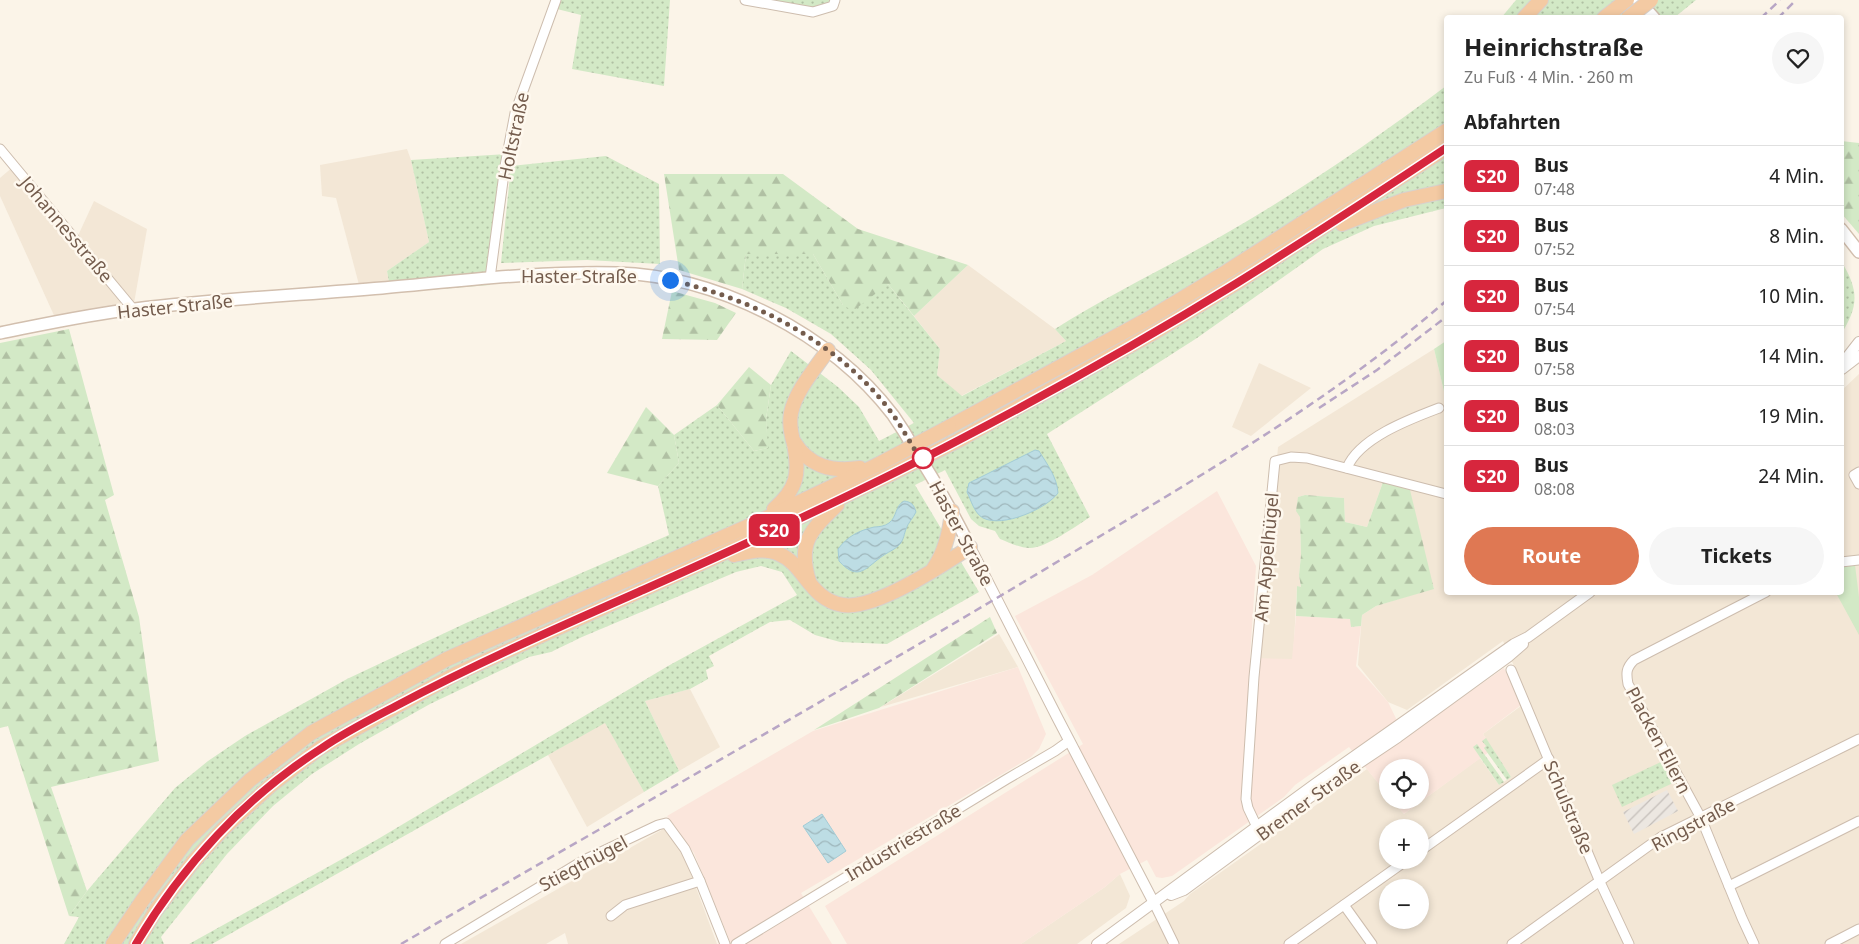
<!DOCTYPE html>
<html lang="de">
<head>
<meta charset="utf-8">
<style>
  :root { --surface:#fff; --page:#f6f6f6; --text:#222; --muted:#767676; --line:#e0e0e0; --accent:#df7853 }
  body { margin:0; font-family:"Noto Sans",sans-serif; background:var(--page); color:var(--text); height:100vh; display:flex; flex-direction:column; font-size:19px; white-space:nowrap }
  * { box-sizing:border-box; margin:0 }
  p { font-size:16px; color:var(--muted) }
  .icon { flex:none; width:28px; height:28px; fill:none; stroke:currentColor; stroke-width:2; stroke-linecap:round; stroke-linejoin:round }
  .map { position:relative; flex:1; overflow:hidden }
  .drawer { position:absolute; left:1444px; top:15px; width:400px; height:580px; display:flex; flex-direction:column; background:var(--surface); border-radius:5px; box-shadow:0 2px 8px #0003 }
  .drawer>* { flex:none }
  .badge { padding:0 10px; border-radius:8px; font-size:18px; line-height:32px }
  .tools { position:absolute; left:1379px; top:759px; display:grid; gap:10px }
  .tools a { display:grid; place-items:center; width:50px; height:50px; border-radius:50%; background:var(--surface); box-shadow:0 2px 8px #0003; font-size:25px }
  .you { position:absolute; width:25px; height:25px; margin:-12px; border:4px solid #fff; border-radius:50%; background:#1a73e8; box-shadow:0 0 0 8px #1a73e833 }
  .map>.badge { position:absolute; translate:-50% -50%; box-shadow:0 0 0 2px #fff }
  h2 { padding:0 20px; font-size:19px; line-height:45px }
  .round { display:grid; place-items:center; flex:none; width:52px; height:52px; border-radius:26px; background:var(--page) }
  .summary { display:flex; align-items:center; justify-content:space-between; height:85px; padding:0 20px }
  h1 { font-size:24px; font-weight:700; line-height:38px }
  .primary-button { display:flex; gap:10px; margin-top:auto; padding:10px 20px }
  .primary-button a { flex:1; height:58px; border-radius:30px; background:var(--accent); color:#fff; font-size:20px; font-weight:700; line-height:58px; text-align:center }
  .primary-button a+a { background:var(--page); color:var(--text) }
  ul { padding:0; list-style:none }
  li { display:flex; align-items:center; gap:15px; height:60px; padding:0 20px; border-top:1px solid var(--line) }
  li div { flex:1 }
  li b { display:block; font-size:19px }
  li em { font-style:normal }
  li .badge { min-width:55px; font-weight:700; text-align:center }
  .map>svg:first-child { display:block }
  .residential { fill:#f3e7d6; fill-rule:evenodd }
  .commercial { fill:#fbe6dc }
  .industrial { fill:url(#industrial-furrows) }
  .grass { fill:url(#grass-dots) }
  .forest { fill:url(#forest-firs) }
  .park { fill:#d3e9c6 }
  .water { fill:url(#water-waves); stroke:#a3ccd6 }
  .lines { fill:none; stroke-linecap:round; stroke-linejoin:round }
  .minor-casing { stroke:#cdbdae; stroke-width:11 }
  .tertiary-casing { stroke:#cdbdae; stroke-width:12 }
  .secondary-casing { stroke:#d2bfae; stroke-width:14 }
  .trunk-casing { stroke:#d8d1cd; stroke-width:16 }
  .minor { stroke:#fff; stroke-width:9 }
  .tertiary { stroke:#fff; stroke-width:10 }
  .secondary { stroke:#fff; stroke-width:11 }
  .trunk { stroke:#f4caa3; stroke-width:14 }
  .rail { stroke:#b8a6c5; stroke-width:2.5; stroke-dasharray:8 5; stroke-linecap:butt }
  .trunk-bridge-casing { stroke:#d8d1cd; stroke-width:16; stroke-linecap:butt }
  .trunk-bridge { stroke:#f4caa3; stroke-width:14 }
  .line-casing { stroke:#fff; stroke-width:11 }
  .line { stroke:#d7263d; stroke-width:8 }
  .walk { stroke:#745c4d; stroke-width:5; stroke-dasharray:0 9 }
  .stop-dot { fill:#fff; stroke:#d7263d; stroke-width:2.5 }
  .labels { text-anchor:middle; dominant-baseline:central; stroke-width:5; stroke-linejoin:round; paint-order:stroke }
  .street-label { font-size:18px; fill:#745c4d; stroke:#fef8ee }
</style>
</head>
<body>
<div class="map">
<svg width="1859" height="944" viewBox="0 0 1859 944">
  <defs>
    <pattern id="industrial-furrows" width="10" height="10" patternUnits="userSpaceOnUse" patternTransform="scale(1.25)"><rect width="10" height="10" fill="#ece7e1"/><path d="M-1 1l2-2M0 10L10 0M9 11l2-2" fill="none" stroke="#c4beb9"/></pattern>
    <pattern id="grass-dots" width="8" height="8" patternUnits="userSpaceOnUse" patternTransform="scale(1.25)"><rect width="8" height="8" fill="#d3e9c6"/><path d="M2 2h.1M6 6h.1" fill="none" stroke="#b0c0a3" stroke-width="1.8" stroke-linecap="round"/></pattern>
    <pattern id="forest-firs" width="22" height="20" patternUnits="userSpaceOnUse" patternTransform="scale(1.25)"><rect width="22" height="20" fill="#d3e9c6"/><path d="M5 1l3.5 6h-7zM16 11l3.5 6h-7z" fill="#b0c0a3"/></pattern>
    <pattern id="water-waves" width="16" height="10" patternUnits="userSpaceOnUse" patternTransform="scale(1.25)"><rect width="16" height="10" fill="#bddde4"/><path d="M0 5q4-4 8 0t8 0" fill="none" stroke="#9eb6bb"/></pattern>
  </defs>
  <rect width="100%" height="100%" fill="#fbf4e8"/>
  <g class="residential">
    <polygon points="407,149 411,160 429,242 387,271 391,293 362,296 336,198 322,196 320,165"/>
    <polygon points="14,166 76,240 94,201 147,229 133,309 57,322 0,196 0,178"/>
    <polygon points="968,265 1055,329 1066,341 961,396 937,375 940,349 914,316"/>
    <path d="M1434,349L1446,400V592H1841V391L1859,374V944H1119L1184,901L1190,894L1367,769L1387,794L1388,800H1392L1404,814L1480,758L1499,785L1511,777L1483,734L1529,700L1503,641L1407,710L1388,702L1358,665L1362,615L1376,606L1434,588L1383,482L1367,527L1345,522L1344,498L1305,495L1298,497L1300,517L1301,555L1299,575L1301,588L1297,586L1293,660L1260,659L1278,447ZM1388,828H1420V860H1388ZM1388,888H1420V920H1388Z"/>
    <polygon points="1259,363 1311,388 1251,436 1232,427"/>
    <polygon points="999,634 1018,667 881,707"/>
    <polygon points="690,689 720,747 679,771 645,701"/>
    <polygon points="605,722 644,792 587,827 548,755"/>
    <polygon points="665,828 682,850 717,944 568,944 565,933 546,944 461,944"/>
    <polygon points="1120,874 1130,896 1126,908 1077,944 1021,944 1105,887"/>
  </g>
  <g class="commercial">
    <polygon points="1217,491 1256,566 1250,658 1292,659 1296,616 1350,619 1352,627 1361,626 1356,666 1388,702 1405,737 1504,668 1521,705 1483,734 1493,749 1404,814 1392,800 1420,800 1420,768 1388,768 1387,794 1349,747 1295,785 1284,797 1172,876 1162,878 1156,877 1147,860 1120,874 1105,887 1021,944 847,944 825,906 1083,744 1015,616 1092,575"/>
    <polygon points="1018,667 1046,734 1039,749 1031,757 801,893 832,944 731,944 694,853 667,816 813,731"/>
  </g>
  <polygon class="industrial" points="1667,790 1678,811 1634,834 1623,812"/>
  <g class="grass">
    <polygon points="560,0 670,0 664,86 572,69 581,15 557,9"/>
    <polygon points="745,0 835,0 813,12"/>
    <polygon points="1516,0 1696,0 1675,17 1501,18"/>
    <path d="M1446,86V208L1374,226L1323,249L1197,338L1047,434L1090,517C1076,526 1046,548 1030,548C1020,548 1010,543 1000,539L995,531L979,526L971,519L945,470L915,485L979,592L887,644L840,642L815,635L790,620L770,622L709,656L714,666L706,670L708,679L690,689L645,701L679,771L644,792L605,723L212,944H189L378,839L668,666L797,595L782,572L761,566L736,572L582,637L551,652L529,657L430,704L359,744L312,774L273,806L227,854L161,937L164,944H64L79,917L69,916L87,891L175,788L208,761L245,736L347,679L466,623L669,535L658,486L679,463L674,435L717,405L754,451L767,448L766,419L771,385L791,351L838,387L859,407L879,441L914,423L871,370L831,334L786,308L742,289L746,254H813L843,305L888,284L940,349L937,375L962,396L1066,341L1055,329C1108,295 1164,269 1218,238C1297,193 1373,141 1446,86Z"/>
    <polygon points="507,154 490,285 391,293 387,271 429,242 411,160"/>
    <polygon points="606,156 659,184 660,264 587,260 501,263 511,166"/>
    <path d="M1841,261C1859,290 1859,306 1841,334Z"/>
    <polygon points="1486,738 1511,777 1507,780 1484,748 1486,746 1482,741"/>
    <polygon points="1477,744 1504,782 1499,785 1473,747"/>
    <polygon points="1663,761 1673,783 1622,807 1612,785"/>
  </g>
  <g class="forest">
    <polygon points="1841,141 1859,143 1859,234 1841,213"/>
    <polygon points="664,174 783,174 858,229 968,265 914,316 888,284 853,311 843,305 813,254 746,254 742,289 679,270"/>
    <polygon points="672,291 715,303 736,313 717,340 662,339"/>
    <polygon points="69,329 114,495 105,500 139,617 159,761 51,787 87,891 69,916 8,726 0,728 0,343"/>
    <polygon points="749,367 771,385 766,419 768,448 754,451 717,405"/>
    <polygon points="646,407 674,435 679,463 658,486 607,473"/>
    <polygon points="1383,482 1410,490 1434,589 1376,606 1362,615 1361,626 1351,627 1350,619 1296,616 1297,586 1301,587 1299,575 1301,555 1300,517 1296,511 1298,497 1305,495 1344,498 1345,522 1367,527"/>
    <polygon points="990,617 997,633 879,708 814,730"/>
  </g>
  <g class="park">
    <polygon points="1446,341 1446,400 1434,349"/>
    <polygon points="1855,565 1859,597 1859,635 1836,593 1841,592 1841,567"/>
  </g>
  <g class="water">
    <path d="M1035,450L1039,451C1047,464 1057,477 1058,493C1046,509 1003,528 983,518C974,513 971,500 967,492L969,483Z"/>
    <path d="M904,501C912,502 914,505 916,512C913,518 908,523 906,529C904,534 904,539 900,544C896,549 890,551 884,555C866,567 859,583 839,561L838,549C848,536 858,531 874,527C879,527 885,526 889,523C897,517 895,506 904,501Z"/>
    <polygon points="822,814 846,851 828,863 803,826"/>
  </g>
  <g class="lines">
    <g class="minor-casing">
      <g id="minor">
        <polyline points="745,0 813,12 833,6 835,0"/>
        <polyline points="0,149 133,309"/>
        <polyline points="490,278 505,166 515,113 556,0"/>
        <path d="M1347,468C1359,438 1410,419 1439,408"/>
        <polyline points="1859,472 1854,475 1859,484"/>
        <polyline points="1841,562 1859,560"/>
        <polyline points="1511,670 1600,882 1629,944"/>
        <polyline points="1257,827 1248,808 1246,799 1254,677 1275,461 1291,457 1307,458 1446,494"/>
        <polyline points="1420,851 1549,759"/>
        <polyline points="1729,886 1859,821"/>
        <polyline points="1154,903 1174,944"/>
        <polyline points="1344,905 1372,944"/>
        <polyline points="611,916 625,905 700,881"/>
        <polyline points="445,944 584,860 658,825 666,823 685,849 700,881 725,944"/>
        <polyline points="736,944 1007,779 1055,751 1069,741"/>
        <polyline points="1289,944 1407,860"/>
        <polyline points="1512,944 1661,837 1859,739"/>
        <path d="M1754,944L1742,918L1701,818L1628,684C1626,673 1626,668 1634,660L1766,592"/>
        <polyline points="1830,944 1859,929"/>
      </g>
    </g>
    <g class="tertiary-casing">
      <g id="tertiary">
        <polyline points="1841,365 1859,342"/>
        <polyline points="1842,369 1859,356"/>
        <polyline points="970,547 1058,719 1154,903"/>
        <polyline points="1171,895 1184,890 1328,784 1398,737 1508,657 1523,644"/>
        <polyline points="1097,944 1315,784 1514,644 1528,637 1590,592"/>
      </g>
    </g>
    <g class="secondary-casing">
      <g id="secondary">
        <polyline points="1638,0 1654,18"/>
        <polyline points="1841,229 1859,252"/>
        <path d="M0,333C45,324 90,314 135,309C217,299 300,295 382,288C460,281 539,271 617,273C719,276 831,334 893,415C900,425 907,436 913,447C934,479 953,513 970,547"/>
      </g>
    </g>
    <g class="trunk-casing">
      <g id="trunk">
        <polyline points="1524,18 1541,0"/>
        <polyline points="1604,18 1627,0"/>
        <polyline points="1342,224 1404,200 1446,191"/>
        <polyline points="949,427 1148,319 1226,272 1446,131"/>
        <polyline points="959,440 1155,332 1235,284 1446,148"/>
        <path d="M794,442C810,467 832,472 860,468"/>
        <path d="M774,509C797,489 800,474 794,444C791,434 789,424 791,413C796,390 815,369 828,350"/>
        <path d="M734,555C748,552 765,547 779,554C804,564 810,600 843,605C875,610 943,565 970,547"/>
        <path d="M934,568C946,550 950,531 952,511"/>
        <path d="M809,581C797,543 811,530 837,505"/>
        <polyline points="113,944 142,901 187,840 250,780 311,733 447,659 760,521 877,465"/>
        <polyline points="136,944 156,910 193,862 223,829 270,786 320,748 456,674 711,559 885,477"/>
      </g>
    </g>
    <use href="#minor" class="minor"/>
    <use href="#tertiary" class="tertiary"/>
    <use href="#secondary" class="secondary"/>
    <use href="#trunk" class="trunk"/>
    <g class="rail">
      <polyline points="1761,18 1780,0"/>
      <polyline points="1778,18 1796,0"/>
      <polyline points="1319,408 1377,370 1446,317"/>
      <path d="M401,944C618,818 837,694 1052,565C1188,483 1326,405 1446,301"/>
    </g>
    <g class="trunk-bridge-casing">
      <g id="trunk-bridge">
        <polyline points="1628,18 1651,0"/>
        <polyline points="877,465 949,427"/>
        <polyline points="885,477 959,440"/>
      </g>
    </g>
    <use href="#trunk-bridge" class="trunk-bridge"/>
  </g>
  <g class="lines">
    <g class="line-casing">
      <path id="line" d="M136,944C182,866 245,797 322,748C345,732 371,719 396,706C477,663 559,627 643,590C749,543 856,494 959,440C1053,391 1146,339 1237,283C1307,239 1377,194 1446,148"/>
    </g>
    <use href="#line" class="line"/>
    <path class="walk" d="M670,280C755,299 842,344 894,416C903,429 911,444 920,458H923"/>
  </g>
  <circle class="stop-dot" cx="923" cy="458" r="10"/>
  <g class="labels">
    <g class="street-label">
      <text transform="translate(513 136) rotate(-78)">Holtstraße</text>
      <text transform="translate(67 229) rotate(50)">Johannesstraße</text>
      <text x="579" y="276">Haster Straße</text>
      <text transform="translate(175 306) rotate(-6)">Haster Straße</text>
      <text transform="translate(962 533) rotate(62)">Haster Straße</text>
      <text transform="translate(1266 557) rotate(-85)">Am Appelhügel</text>
      <text transform="translate(1659 740) rotate(62)">Placken Ellern</text>
      <text transform="translate(1308 800) rotate(-36)">Bremer Straße</text>
      <text transform="translate(1569 807) rotate(67)">Schulstraße</text>
      <text transform="translate(1693 824) rotate(-28)">Ringstraße</text>
      <text transform="translate(903 842) rotate(-31)">Industriestraße</text>
      <text transform="translate(583 863) rotate(-28)">Stiegthügel</text>
    </g>
  </g>
</svg>
<div class="tools">
<a><svg class="icon" aria-label="locate" viewBox="0 0 24 24"><circle cx="12" cy="12" r="6"/><path d="M12 2v4M12 18v4M2 12h4M18 12h4"/></svg></a>
<a>+</a>
<a>−</a>
</div>
<div class="you" style="left:670px;top:280px"></div>
<b class="badge" style="left:774px;top:530px;background:#d7263d;color:#fff">S20</b>
<section class="drawer">
<div class="summary"><div><h1>Heinrichstraße</h1><p>Zu Fuß · 4 Min. · 260 m</p></div><a class="round"><svg class="icon" aria-label="heart" viewBox="0 0 24 24"><path d="M12 20l-8-8c-3-5 5-10 8-4 3-6 11-1 8 4z"/></svg></a></div>
<h2>Abfahrten</h2>
<ul>
<li><span class="badge" style="background:#d7263d;color:#fff">S20</span><div><b>Bus</b><p>07:48</p></div><em>4 Min.</em></li>
<li><span class="badge" style="background:#d7263d;color:#fff">S20</span><div><b>Bus</b><p>07:52</p></div><em>8 Min.</em></li>
<li><span class="badge" style="background:#d7263d;color:#fff">S20</span><div><b>Bus</b><p>07:54</p></div><em>10 Min.</em></li>
<li><span class="badge" style="background:#d7263d;color:#fff">S20</span><div><b>Bus</b><p>07:58</p></div><em>14 Min.</em></li>
<li><span class="badge" style="background:#d7263d;color:#fff">S20</span><div><b>Bus</b><p>08:03</p></div><em>19 Min.</em></li>
<li><span class="badge" style="background:#d7263d;color:#fff">S20</span><div><b>Bus</b><p>08:08</p></div><em>24 Min.</em></li>
</ul>
<div class="primary-button"><a>Route</a><a>Tickets</a></div>
</section>
</div>
</body>
</html>
